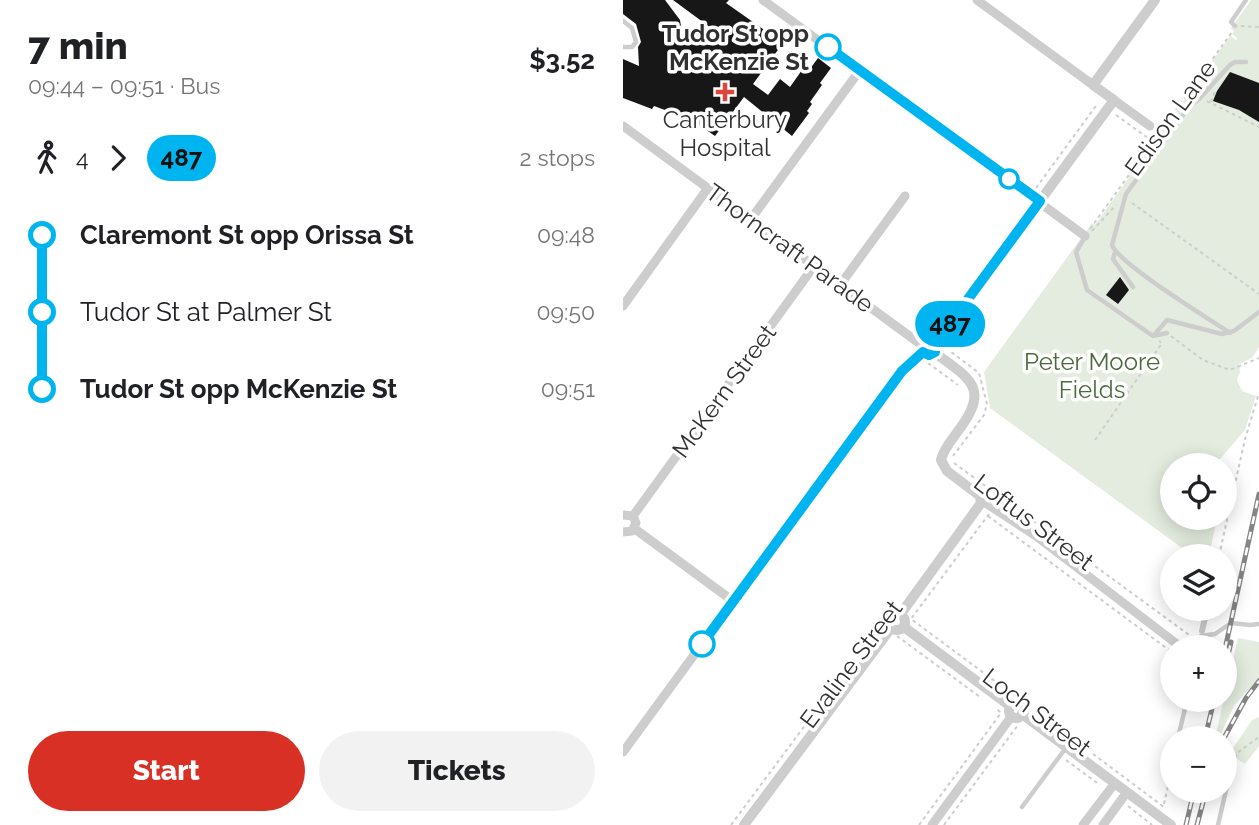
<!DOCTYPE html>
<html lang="en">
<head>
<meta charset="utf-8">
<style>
  :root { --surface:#fff; --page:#f2f2f2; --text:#202124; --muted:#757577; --accent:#d93025 }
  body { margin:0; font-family:Raleway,sans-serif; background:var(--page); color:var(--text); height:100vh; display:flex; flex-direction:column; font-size:26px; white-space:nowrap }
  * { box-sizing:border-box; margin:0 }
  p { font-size:23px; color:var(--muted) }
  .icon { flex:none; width:38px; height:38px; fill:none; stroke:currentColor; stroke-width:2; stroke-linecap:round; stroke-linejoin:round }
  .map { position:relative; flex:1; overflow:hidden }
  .sheet { display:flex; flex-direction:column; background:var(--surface); width:623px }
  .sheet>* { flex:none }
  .badge { padding:0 14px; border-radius:23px; font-size:24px; line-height:46px }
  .fabs { position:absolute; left:537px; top:453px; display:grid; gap:14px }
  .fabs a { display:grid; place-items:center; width:77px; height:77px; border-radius:50%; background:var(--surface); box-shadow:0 4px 18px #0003; font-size:35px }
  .map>.badge { position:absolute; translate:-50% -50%; box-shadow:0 0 0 4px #fff }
  .legs { display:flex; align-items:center; gap:10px; height:77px; padding:0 28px; font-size:23px }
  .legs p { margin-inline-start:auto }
  .overview { display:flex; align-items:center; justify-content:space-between; height:119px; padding:0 28px }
  h1 { font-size:38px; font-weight:800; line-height:52px }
  .cta { display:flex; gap:14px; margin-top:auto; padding:14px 28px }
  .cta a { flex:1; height:80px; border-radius:42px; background:var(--accent); color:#fff; font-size:28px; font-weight:800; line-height:80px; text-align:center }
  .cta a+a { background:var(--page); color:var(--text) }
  ul { padding:0 28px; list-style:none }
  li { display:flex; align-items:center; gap:24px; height:77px; font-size:26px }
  li i { display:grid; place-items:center; width:10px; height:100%; margin:0 9px; background:currentColor }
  li i::after { content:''; width:18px; height:18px; margin:-9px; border:5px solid; border-radius:50%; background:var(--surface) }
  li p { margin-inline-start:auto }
  li:first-child i { background:linear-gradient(#0000 50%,currentColor 0) }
  li:last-child i { background:linear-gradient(currentColor 50%,#0000 0) }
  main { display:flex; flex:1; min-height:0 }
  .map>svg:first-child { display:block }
  .green { fill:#e4ecdf }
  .building { fill:#171717 }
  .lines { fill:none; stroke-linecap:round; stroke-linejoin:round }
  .path { stroke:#cdcdcd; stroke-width:2; stroke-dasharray:3.5 3.5; stroke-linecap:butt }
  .service { stroke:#cdcdcd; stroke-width:4.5 }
  .pedestrian { stroke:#cdcdcd; stroke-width:6 }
  .minor { stroke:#cdcdcd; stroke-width:9 }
  .tertiary { stroke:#cdcdcd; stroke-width:10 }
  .rail-casing { stroke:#858585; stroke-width:5 }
  .rail { stroke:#fff; stroke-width:2.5; stroke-dasharray:8; stroke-linecap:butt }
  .line-1-casing { stroke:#fff; stroke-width:16 }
  .line-1 { stroke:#00b5ef; stroke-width:10 }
  .stop-1-dot { fill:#fff; stroke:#00b5ef; stroke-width:3.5 }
  .poi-dot { fill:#dc463d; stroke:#fff; stroke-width:2.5 }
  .labels { text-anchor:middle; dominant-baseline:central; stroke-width:7; stroke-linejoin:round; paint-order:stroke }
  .stop-label { font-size:24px; font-weight:bold; fill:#303030; stroke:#fff; text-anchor:end }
  .street-label { font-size:24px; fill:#303030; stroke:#fff }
  .poi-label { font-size:24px; fill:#303030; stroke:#fff }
  .park-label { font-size:24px; fill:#4d6a3f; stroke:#fff }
</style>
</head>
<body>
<main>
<section class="sheet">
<div class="overview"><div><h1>7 min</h1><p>09:44 – 09:51 · Bus</p></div><b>$3.52</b></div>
<div class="legs"><svg class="icon" aria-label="walk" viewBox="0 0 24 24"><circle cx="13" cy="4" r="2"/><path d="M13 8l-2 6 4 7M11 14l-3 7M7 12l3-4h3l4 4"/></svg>4<svg class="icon" aria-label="forward" viewBox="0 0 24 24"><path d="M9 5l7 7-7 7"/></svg><b class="badge" style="background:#00b5ef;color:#111">487</b><p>2 stops</p></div>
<ul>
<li><i style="color:#00b5ef"></i><b>Claremont St opp Orissa St</b><p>09:48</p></li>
<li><i style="color:#00b5ef"></i><span>Tudor St at Palmer St</span><p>09:50</p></li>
<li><i style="color:#00b5ef"></i><b>Tudor St opp McKenzie St</b><p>09:51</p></li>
</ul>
<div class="cta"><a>Start</a><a>Tickets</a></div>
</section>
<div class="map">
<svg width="636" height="825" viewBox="0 0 636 825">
  <rect width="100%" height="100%" fill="#fff"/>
  <g class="green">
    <polygon points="628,0 636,0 636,347 629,358 616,364 617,372 614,380 619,391 633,396 622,430 592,465 550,466 550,518 594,518 586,556 570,556 367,408 361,372 469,223 472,225 607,36 613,40 614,38 609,34 611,31 608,28"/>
    <polygon points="615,638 636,642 636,678 611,706 596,738 592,738"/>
    <polygon points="636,717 636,746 622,764 606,754 629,720"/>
  </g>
  <g class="building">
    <polygon points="0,0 42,0 57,20 60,39 86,45 92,31 50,0 106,0 103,3 160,43 130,84 145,95 157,79 167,87 179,70 184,73 195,58 208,68 197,83 199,85 187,102 189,104 184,111 186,113 169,136 121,97 92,136 62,115 61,117 31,106 29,109 0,98 0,59 16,66 15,47 18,42 13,24 0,14"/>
    <polygon points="607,72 636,83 636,122 616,110 590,101 594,91"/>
    <polygon points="497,277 506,290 495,304 483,295"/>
  </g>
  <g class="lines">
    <g class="path">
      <polyline points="618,26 636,27"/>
      <polyline points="584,101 636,127"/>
      <polyline points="588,102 592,91"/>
      <polyline points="493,115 529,141"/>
      <polyline points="413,188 475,103"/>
      <polyline points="509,203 636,294"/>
      <polyline points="467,229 609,32"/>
      <polyline points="469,231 493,205"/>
      <polyline points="548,336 580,360 607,370 636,358"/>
      <polyline points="323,348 356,373 364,404 361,415 330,456"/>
      <polyline points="305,363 335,385"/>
      <polyline points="472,440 539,343 536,341"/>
      <polyline points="331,463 569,637"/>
      <polyline points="366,514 288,619 404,705"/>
      <polyline points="365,516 550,653"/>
      <polyline points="596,556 622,439 636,393"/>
      <polyline points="274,636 357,697"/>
      <polyline points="470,754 541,807"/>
      <polyline points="443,760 477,785"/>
      <polyline points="610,765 614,753 636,737"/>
      <polyline points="541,804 550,764"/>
      <polyline points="505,806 529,825"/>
      <polyline points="108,825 272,604"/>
      <polyline points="296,825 378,713 373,708"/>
      <polyline points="321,825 395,725"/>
    </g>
    <g class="service">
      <polyline points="0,21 9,28 13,42 9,47 0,47"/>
      <polyline points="612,26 608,22 623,0"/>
      <polyline points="462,237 453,252 464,290 530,336 544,333"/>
      <polyline points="492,252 490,259 510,287"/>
      <path d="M607,333C585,318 496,264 489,245L503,194L565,108L577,98L607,65L612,62H623"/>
      <polyline points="531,335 544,320 599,334 611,331 636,312"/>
      <polyline points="578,636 592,634 608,623 627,625 636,624"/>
      <polyline points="575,648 578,636"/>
      <polyline points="555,738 564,700"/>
      <polyline points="399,807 442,749"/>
      <polyline points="595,825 608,769"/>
    </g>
    <polyline class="pedestrian" points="579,631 584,609"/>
    <g class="minor">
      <polyline points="140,0 462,236"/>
      <polyline points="354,0 470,85"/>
      <polyline points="491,100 527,126"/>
      <polyline points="0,126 300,346"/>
      <polyline points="128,219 237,70"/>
      <polyline points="217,285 282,196"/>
      <polyline points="0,306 85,188"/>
      <polyline points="358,500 413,536 559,648"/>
      <polyline points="0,515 10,516 13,523 9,531 0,532"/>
      <polyline points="10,516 191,266"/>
      <polyline points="12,529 110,601"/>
      <polyline points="0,752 279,371 300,352"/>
      <polyline points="309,825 388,717"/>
      <polyline points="460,825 492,783"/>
      <polyline points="480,825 504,792"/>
    </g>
    <g class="tertiary">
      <polyline points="312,344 491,100 470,85 532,0"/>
      <polyline points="312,353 304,354 299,347 304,341 312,344"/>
      <circle cx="274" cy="622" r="8"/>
      <path d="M277,615L358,503L357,496L324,471L318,460C321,448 329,440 335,431C368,388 347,379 312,353"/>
      <polyline points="281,627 387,706"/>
      <circle cx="393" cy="711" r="7"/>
      <polyline points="399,714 548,825"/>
      <polyline points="121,825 268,628"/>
    </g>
    <g class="rail-casing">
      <g id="rail">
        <polyline points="602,649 636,494"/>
        <polyline points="602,669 608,642"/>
        <polyline points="582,738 591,700"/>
        <polyline points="601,738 623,698 636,681"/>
        <polyline points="563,825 571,791"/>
        <polyline points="574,825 583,791"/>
      </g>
    </g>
    <use href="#rail" class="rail"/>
  </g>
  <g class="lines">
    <g class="line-1-casing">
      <polyline id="line-1" points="79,644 279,371 300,352 306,355 312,352 312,344 417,201 205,47"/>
    </g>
    <use href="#line-1" class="line-1"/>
  </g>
  <g class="stop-1-dot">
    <circle cx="205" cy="47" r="12"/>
    <circle cx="386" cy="179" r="9"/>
    <circle cx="79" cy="644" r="12"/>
  </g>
  <path class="poi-dot" d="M98.5 81.5h7v7h7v7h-7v7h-7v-7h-7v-7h7z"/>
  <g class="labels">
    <g class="stop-label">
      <text x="186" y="33">Tudor St opp<tspan x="186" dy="28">McKenzie St</tspan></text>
    </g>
    <g class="street-label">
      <text transform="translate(547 118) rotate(-54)">Edison Lane</text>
      <text transform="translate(167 248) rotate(36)">Thorncraft Parade</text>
      <text transform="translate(101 391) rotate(-54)">McKern Street</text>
      <text transform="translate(411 522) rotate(37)">Loftus Street</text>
      <text transform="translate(228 664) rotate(-53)">Evaline Street</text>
      <text transform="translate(414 712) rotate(37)">Loch Street</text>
    </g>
    <g class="poi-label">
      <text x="102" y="119">Canterbury<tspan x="102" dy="28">Hospital</tspan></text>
    </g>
    <g class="park-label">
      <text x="469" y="361">Peter Moore<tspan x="469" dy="28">Fields</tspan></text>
    </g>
  </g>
</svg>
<div class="fabs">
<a><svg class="icon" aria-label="locate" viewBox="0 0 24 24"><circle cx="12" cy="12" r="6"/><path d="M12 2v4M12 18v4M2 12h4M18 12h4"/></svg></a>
<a><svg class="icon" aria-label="layers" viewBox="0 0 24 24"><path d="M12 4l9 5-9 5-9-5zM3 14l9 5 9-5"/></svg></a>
<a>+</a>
<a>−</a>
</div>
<b class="badge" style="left:327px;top:324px;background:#00b5ef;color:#111">487</b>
</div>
</main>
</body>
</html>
